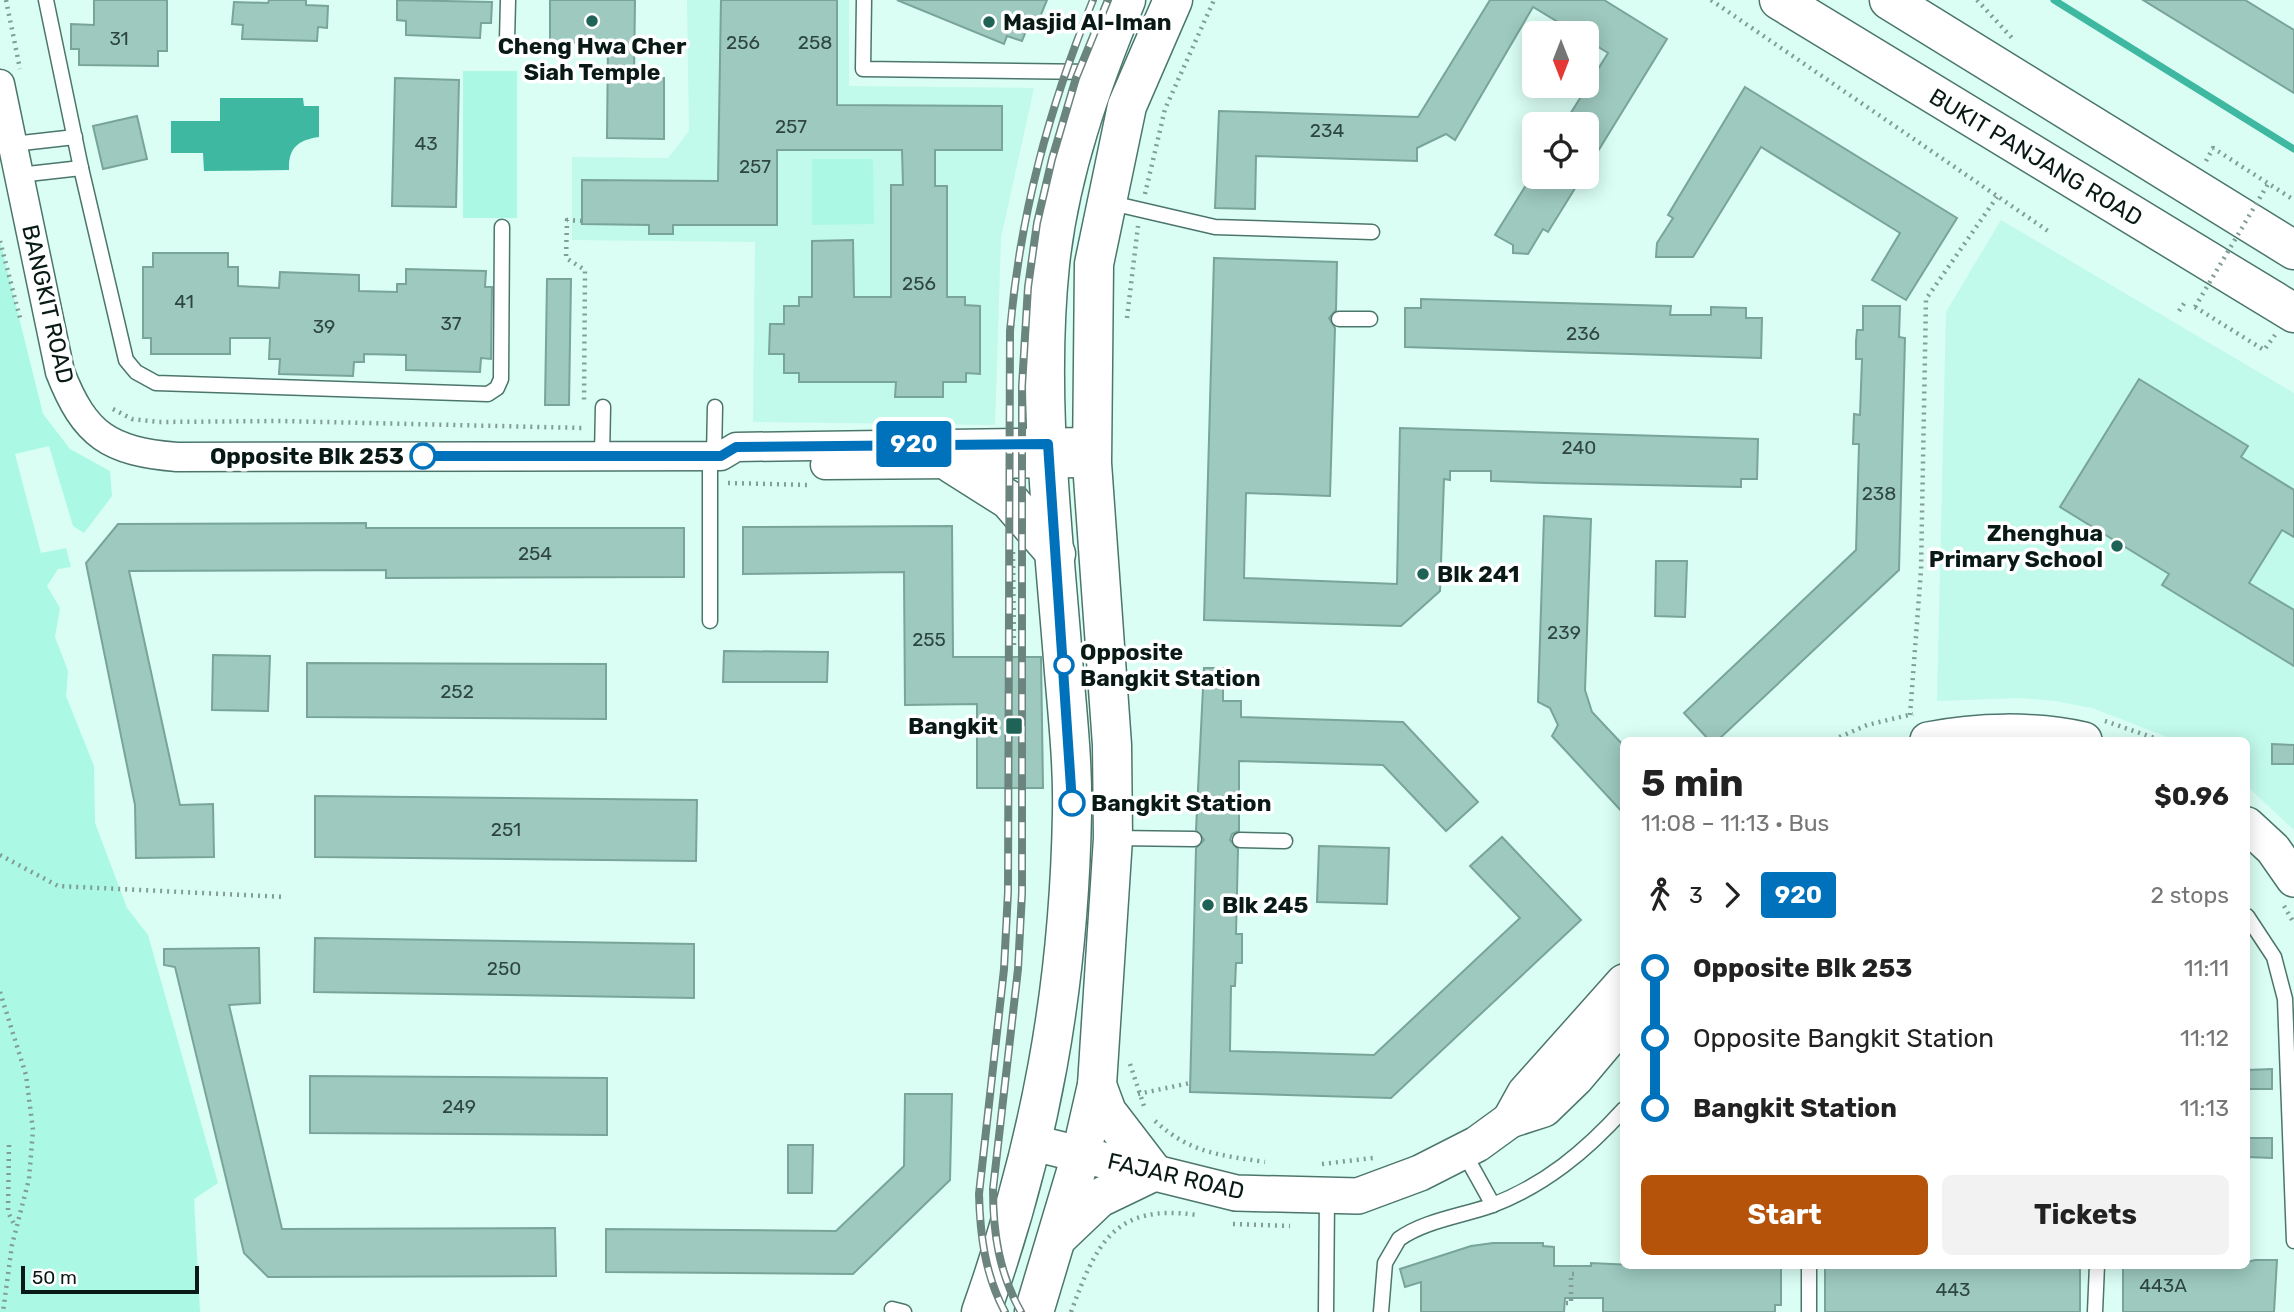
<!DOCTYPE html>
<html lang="en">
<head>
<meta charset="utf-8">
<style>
  :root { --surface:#fff; --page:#f2f2f2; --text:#222; --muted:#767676; --accent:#b45309 }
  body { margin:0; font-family:Rubik,sans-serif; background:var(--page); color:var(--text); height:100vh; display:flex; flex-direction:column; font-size:26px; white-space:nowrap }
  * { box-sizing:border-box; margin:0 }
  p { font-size:23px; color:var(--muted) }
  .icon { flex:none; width:38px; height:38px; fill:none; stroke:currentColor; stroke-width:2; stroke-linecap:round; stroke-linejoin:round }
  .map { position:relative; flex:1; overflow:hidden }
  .details { position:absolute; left:1620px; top:737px; width:630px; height:532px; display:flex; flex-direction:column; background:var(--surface); border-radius:10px; box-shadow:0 4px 18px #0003 }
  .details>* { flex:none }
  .badge { padding:0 14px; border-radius:5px; font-size:24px; line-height:46px }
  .needle { width:46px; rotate:180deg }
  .tools { position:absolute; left:1522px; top:21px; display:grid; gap:14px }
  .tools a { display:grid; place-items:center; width:77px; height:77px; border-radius:10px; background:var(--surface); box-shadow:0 4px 18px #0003; font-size:35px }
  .scale { position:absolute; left:21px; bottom:18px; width:178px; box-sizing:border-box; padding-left:7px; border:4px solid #091a16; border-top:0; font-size:19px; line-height:24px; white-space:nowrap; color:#091a16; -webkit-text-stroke:5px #fff; paint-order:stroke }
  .map>.badge { position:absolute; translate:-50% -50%; box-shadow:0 0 0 4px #fff }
  .legs { display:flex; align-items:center; gap:10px; height:77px; padding:0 21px; font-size:23px }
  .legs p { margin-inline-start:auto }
  .head { display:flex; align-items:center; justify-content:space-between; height:119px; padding:0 21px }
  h1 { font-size:38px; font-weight:700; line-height:52px }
  .action { display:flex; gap:14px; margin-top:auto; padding:14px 21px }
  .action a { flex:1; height:80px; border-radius:10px; background:var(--accent); color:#fff; font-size:28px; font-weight:700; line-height:80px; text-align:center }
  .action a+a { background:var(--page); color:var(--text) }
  ul { padding:0 21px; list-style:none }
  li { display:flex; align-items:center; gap:24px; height:70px; font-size:26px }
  li i { display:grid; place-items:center; width:10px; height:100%; margin:0 9px; background:currentColor }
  li i::after { content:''; width:18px; height:18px; margin:-9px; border:5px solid; border-radius:50%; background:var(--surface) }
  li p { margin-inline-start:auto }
  li:first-child i { background:linear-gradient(#0000 50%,currentColor 0) }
  li:last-child i { background:linear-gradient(currentColor 50%,#0000 0) }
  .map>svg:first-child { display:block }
  .built { fill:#c1f9ea }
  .green { fill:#abf8e5 }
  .water { fill:#3eb8a0 }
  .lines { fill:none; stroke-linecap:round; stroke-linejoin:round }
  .stream { stroke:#3eb8a0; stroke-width:7 }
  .building { fill:#9dc9be; stroke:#79a499; stroke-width:2 }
  .service-casing { stroke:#4c766c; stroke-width:17 }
  .minor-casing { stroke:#4c766c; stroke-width:31 }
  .tertiary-casing { stroke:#4c766c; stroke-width:38 }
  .secondary-casing { stroke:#4c766c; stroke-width:41 }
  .primary-casing { stroke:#4c766c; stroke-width:41 }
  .path { stroke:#819d95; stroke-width:4.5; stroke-dasharray:2 5; stroke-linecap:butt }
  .service { stroke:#fff; stroke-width:14 }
  .minor { stroke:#fff; stroke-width:28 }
  .tertiary { stroke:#fff; stroke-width:35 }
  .secondary { stroke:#fff; stroke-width:38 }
  .primary { stroke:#fff; stroke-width:38 }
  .rail-casing { stroke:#6b847e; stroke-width:8 }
  .rail { stroke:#fff; stroke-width:5; stroke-dasharray:16; stroke-linecap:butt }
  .path-bridge { stroke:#819d95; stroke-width:4.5; stroke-dasharray:2 5; stroke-linecap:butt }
  .line-1-casing { stroke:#fff; stroke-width:16 }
  .line-1 { stroke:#0072bc; stroke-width:10 }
  .poi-dot { fill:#1e6356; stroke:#fff; stroke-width:2.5 }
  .stop-1-dot { fill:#fff; stroke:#0072bc; stroke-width:3.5 }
  .labels { text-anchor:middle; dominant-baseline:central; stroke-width:7; stroke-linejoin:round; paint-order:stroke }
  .number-label { font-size:19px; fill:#2e4640 }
  .poi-label { font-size:23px; font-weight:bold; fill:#091a16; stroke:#fff; text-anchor:start }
  .street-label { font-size:23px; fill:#091a16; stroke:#fff }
  .stop-label { font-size:23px; font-weight:bold; fill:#091a16; stroke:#fff; text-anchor:start }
</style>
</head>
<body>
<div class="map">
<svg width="2294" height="1312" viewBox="0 0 2294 1312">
  <rect width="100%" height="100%" fill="#dafef4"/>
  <g class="built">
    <polygon points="687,0 849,0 849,86 1034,88 1001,238 995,425 753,422 755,242 572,240 572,157 668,158 689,131"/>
    <polygon points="2001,220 2294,393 2294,830 2247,786 2247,740 2175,740 2092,708 2055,701 2021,698 1937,701 1946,312"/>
  </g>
  <g class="green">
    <rect x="463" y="71" width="54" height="147"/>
    <polygon points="812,159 873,159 874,224 812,225"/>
    <polygon points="0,241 43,414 70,449 110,471 112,496 84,533 73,526 49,446 15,454 41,553 66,548 71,567 58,569 47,586 60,608 55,637 68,671 66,696 94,766 95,823 127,908 148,935 218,1183 194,1199 200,1312 0,1312"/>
  </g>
  <path class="water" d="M220,98H303L304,106H319V137C298,140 288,148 289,170L204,171L203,153H171V121H220Z"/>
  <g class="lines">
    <polyline class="stream" points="2054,0 2294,149"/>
  </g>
  <g class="building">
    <polygon points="94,0 167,0 167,51 158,51 158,66 79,65 79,49 71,49 71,24 94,25"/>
    <polygon points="269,0 306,0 306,5 328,6 327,28 318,27 317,41 242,39 243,25 232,24 234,2 268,3"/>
    <polygon points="397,0 492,2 491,23 481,23 480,38 406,35 406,21 397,20"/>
    <polygon points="550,0 635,0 634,78 664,78 664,139 607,138 608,43 550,42"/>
    <polygon points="721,0 837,0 837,105 1002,106 1002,150 935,150 935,186 947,186 947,297 965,297 965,305 980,306 980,374 966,373 966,382 943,382 943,397 895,397 896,382 799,382 799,373 784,373 784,354 769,354 770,324 784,324 784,306 799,306 799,297 812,297 812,241 853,240 854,297 891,297 891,185 903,185 902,150 777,150 777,225 673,225 673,234 649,234 649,225 582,224 582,180 718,181"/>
    <polygon points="897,0 1047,0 1038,22 1031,19 1022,41 1007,36 1004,44"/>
    <polygon points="1490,0 1604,0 1667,39 1587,169 1587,124 1564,124 1608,53 1587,40 1587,33 1576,33 1533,7 1455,140 1446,134 1417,148 1417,161 1256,156 1255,209 1215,208 1219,111 1418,117"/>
    <polygon points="2143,0 2245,0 2294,30 2294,93"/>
    <polygon points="395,78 459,80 456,207 392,206"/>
    <polygon points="1745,87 1957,218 1906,300 1872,280 1900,233 1761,147 1693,257 1656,257 1657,243 1673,218 1668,215"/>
    <polygon points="137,116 147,159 103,169 93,126"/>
    <polygon points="1531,177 1582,177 1548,232 1543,229 1528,254 1513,253 1513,245 1495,235"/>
    <polygon points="153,253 228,253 228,267 238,267 238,286 279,288 280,272 359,275 359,291 397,292 397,284 406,284 406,269 486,271 485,287 492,287 491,359 481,358 480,372 406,370 406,355 364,354 364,362 354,362 353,376 279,374 280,359 269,359 270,338 230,338 230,354 151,354 151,338 143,338 143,267 153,267"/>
    <polygon points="1214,258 1337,262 1336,310 1329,318 1335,328 1330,496 1246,493 1244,578 1397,584 1400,428 1758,439 1757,479 1741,479 1741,487 1545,483 1491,481 1491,471 1450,471 1450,480 1444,479 1440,591 1401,626 1204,620"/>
    <polygon points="547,279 571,279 569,405 545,405"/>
    <polygon points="1421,299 1671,306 1670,315 1711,315 1711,307 1746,308 1746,318 1762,318 1761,358 1405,347 1405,308 1421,308"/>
    <polygon points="1863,306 1900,306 1899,337 1905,338 1899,570 1718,740 1709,740 1684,713 1856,550 1859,444 1853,444 1854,414 1860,415 1862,359 1856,359 1856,341 1857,330 1863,330"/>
    <polygon points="2139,379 2248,446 2241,457 2294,490 2294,537 2282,530 2249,583 2294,610 2294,666 2162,585 2169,574 2060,507"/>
    <polygon points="1544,516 1591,519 1585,690 1592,712 1624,746 1624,814 1552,736 1558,725 1550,708 1538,702"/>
    <polygon points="366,523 366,528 684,528 684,577 386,578 386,570 129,571 180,805 213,804 214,857 136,858 135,805 86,563 118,524"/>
    <polygon points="952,526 953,657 1041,657 1043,788 977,788 977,704 905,705 904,572 743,574 743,527"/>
    <polygon points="1656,561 1687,561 1685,617 1655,616"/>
    <polygon points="724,651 828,652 827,682 723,682"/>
    <polygon points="213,655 270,656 268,711 212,710"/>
    <polygon points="307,663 606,664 606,719 307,717"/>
    <polygon points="1204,668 1223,668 1223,701 1241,701 1241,717 1403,722 1478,802 1446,831 1383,765 1239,761 1239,831 1232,834 1230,840 1238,849 1236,934 1242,934 1242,963 1236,963 1235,986 1231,986 1230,1051 1374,1055 1520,918 1470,866 1502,837 1581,920 1391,1098 1190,1092 1196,848 1204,840 1196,830"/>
    <polygon points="2272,744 2294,745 2294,764 2272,764"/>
    <polygon points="315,796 697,800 696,861 315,857"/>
    <polygon points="1319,846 1389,848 1387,904 1317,902"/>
    <polygon points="315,938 694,944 694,998 314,992"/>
    <polygon points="259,948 260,1003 229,1005 282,1229 555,1228 556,1276 268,1277 244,1253 175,967 164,965 164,949"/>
    <polygon points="2272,1069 2272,1089 2247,1089 2247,1070"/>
    <polygon points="310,1076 607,1078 607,1135 310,1133"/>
    <polygon points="905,1094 952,1094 950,1180 853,1274 606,1272 606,1229 836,1231 904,1166"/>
    <polygon points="2247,1138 2272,1138 2272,1158 2247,1157"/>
    <polygon points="788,1145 813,1145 812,1193 788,1193"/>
    <polygon points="1493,1243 1543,1243 1543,1246 1554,1247 1554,1266 1591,1266 1591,1263 1655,1266 1781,1265 1781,1305 1775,1305 1775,1312 1603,1312 1603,1298 1565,1298 1564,1312 1421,1312 1421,1282 1405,1287 1400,1269 1471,1246"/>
    <polygon points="2255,1260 2277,1260 2274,1312 2123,1312 2123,1265 2247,1265 2247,1262"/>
    <rect x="1825" y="1265" width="255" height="47"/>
  </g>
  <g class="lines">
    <g class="service-casing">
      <g id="service">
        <polyline points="46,0 81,168 126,360 136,372 156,383 488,394 497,388 501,379 502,227"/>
        <polyline points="864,0 863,69 1094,72"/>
        <polyline points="507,41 508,0"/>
        <polyline points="13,144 75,137"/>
        <polyline points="19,175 81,168"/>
        <polyline points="1107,202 1215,227 1372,232"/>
        <polyline points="1339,319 1370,319"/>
        <polyline points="602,456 603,407"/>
        <polyline points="710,456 710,621"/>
        <polyline points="714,456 715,407"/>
        <polyline points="1114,838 1194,839"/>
        <polyline points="1240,840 1285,841"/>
        <polyline points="2247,916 2274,957 2285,999 2294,1241"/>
        <polyline points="1463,1151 1493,1205"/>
        <polyline points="1809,1265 1809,1312"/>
        <polyline points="892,1309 904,1312"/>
        <polyline points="1326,1312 1327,1196"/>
        <path d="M1381,1312L1385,1263L1399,1239C1424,1221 1461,1216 1490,1206C1544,1186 1586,1151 1624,1109"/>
        <polyline points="2095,1312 2097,1265"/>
      </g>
    </g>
    <g class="minor-casing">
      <g id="minor">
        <path d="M0,84L60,372C85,436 109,451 177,457L721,456L736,447L1092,442"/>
        <polyline points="825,465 1092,463"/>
      </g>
    </g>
    <g class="tertiary-casing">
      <g id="tertiary">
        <path d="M1928,740C1977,730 2035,729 2084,740"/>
        <polyline points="2247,825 2273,849 2294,879"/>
        <polyline points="1510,1120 1525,1093 1624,982"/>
        <polyline points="1034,1143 1236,1193 1358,1196 1420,1173 1477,1144 1510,1120 1544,1109 1576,1078 1624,1021"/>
      </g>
    </g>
    <g class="secondary-casing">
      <g id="secondary">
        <polyline points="952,464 1009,500 1056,554"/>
        <polyline points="1058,1237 1099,1198 1153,1172 1107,1112 1097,1085"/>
        <path d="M981,1312C1040,1146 1069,989 1072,813C1073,766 1068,719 1064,672C1054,538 1036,399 1050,264C1060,172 1091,85 1126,0"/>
        <polyline points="1034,1312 1081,1155 1097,1085 1113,838 1112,745 1092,463 1094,264 1127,106 1173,0"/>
      </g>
    </g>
    <g class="primary-casing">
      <g id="primary">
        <polyline points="1779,0 2294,313"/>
        <polyline points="1889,0 2294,250"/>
      </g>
    </g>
    <g class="path">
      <polyline points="6,0 20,69"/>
      <polyline points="1711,0 2048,231"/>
      <polyline points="1977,0 2012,38"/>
      <polyline points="2206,161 2213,148 2294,200"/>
      <polyline points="1145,194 1165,109 1214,0"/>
      <polyline points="582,221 567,220 566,258 585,270 584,403"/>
      <polyline points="0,241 20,318"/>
      <polyline points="2195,307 2264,350 2275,335"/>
      <polyline points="2179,311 2185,302"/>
      <polyline points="1127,318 1138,226"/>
      <polyline points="113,409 132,419 159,422 281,421 584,428"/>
      <polyline points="728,483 810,485"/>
      <polyline points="1013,552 1014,649"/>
      <polyline points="1910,715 1921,570 1926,299 1997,197"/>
      <polyline points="2105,721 2160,740"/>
      <polyline points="1833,740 1867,725 1913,714"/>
      <polyline points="0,855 58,886 285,897"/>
      <polyline points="2284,906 2294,923"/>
      <polyline points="0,992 26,1075 33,1130 29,1179 12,1245 3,1312"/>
      <polyline points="1130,1064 1144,1106"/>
      <polyline points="1138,1094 1190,1083"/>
      <path d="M1155,1121C1190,1153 1219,1155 1265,1162"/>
      <polyline points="9,1145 8,1212 15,1226"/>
      <polyline points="1322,1164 1373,1158"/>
      <polyline points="1233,1224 1290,1226"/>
      <polyline points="1566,1303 1571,1303 1571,1274 1579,1274"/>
      <path d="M1071,1312C1096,1244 1114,1203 1197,1215"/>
    </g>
    <use href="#service" class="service"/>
    <use href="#minor" class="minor"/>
    <use href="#tertiary" class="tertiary"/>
    <use href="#secondary" class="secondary"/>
    <use href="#primary" class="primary"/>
    <g class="rail-casing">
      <g id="rail">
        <path d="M1005,1312C985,1275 980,1235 979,1194L1004,969L1008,892L1010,331C1020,214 1049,108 1093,0"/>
        <path d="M1021,1312C999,1273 993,1233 993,1189L1018,969L1022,893V386L1028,287L1037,223L1052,159L1076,78L1108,0"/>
      </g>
    </g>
    <use href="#rail" class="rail"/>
    <polyline class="path-bridge" points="2195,307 2268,184"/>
  </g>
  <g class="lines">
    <g class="line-1-casing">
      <polyline id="line-1" points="423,456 721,456 736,447 1048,444 1072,803"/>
    </g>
    <use href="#line-1" class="line-1"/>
  </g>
  <g class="poi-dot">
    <circle cx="592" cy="21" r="7"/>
    <circle cx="989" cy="22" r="7"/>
    <circle cx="2117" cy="546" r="7"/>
    <circle cx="1423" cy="574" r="7"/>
    <rect x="1005" y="717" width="18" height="18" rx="3.5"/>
    <circle cx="1208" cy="905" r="7"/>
  </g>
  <g class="stop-1-dot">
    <circle cx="423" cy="456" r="12"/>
    <circle cx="1064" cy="665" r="9"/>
    <circle cx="1072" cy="803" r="12"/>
  </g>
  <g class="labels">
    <g class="number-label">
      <text x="119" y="38">31</text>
      <text x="743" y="42">256</text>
      <text x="815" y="42">258</text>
      <text x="791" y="126">257</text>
      <text x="1327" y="130">234</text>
      <text x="426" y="143">43</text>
      <text x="755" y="166">257</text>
      <text x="919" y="283">256</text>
      <text x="184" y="301">41</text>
      <text x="451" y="323">37</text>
      <text x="324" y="326">39</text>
      <text x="1583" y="333">236</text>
      <text x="1579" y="447">240</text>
      <text x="1879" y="493">238</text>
      <text x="535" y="553">254</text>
      <text x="1564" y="632">239</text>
      <text x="929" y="639">255</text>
      <text x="457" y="691">252</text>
      <text x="506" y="829">251</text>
      <text x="504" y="968">250</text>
      <text x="459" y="1106">249</text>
      <text x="2163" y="1285">443A</text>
      <text x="1953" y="1289">443</text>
    </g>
    <g class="poi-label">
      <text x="1003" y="22">Masjid Al-Iman</text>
      <text x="592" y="46" text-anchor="middle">Cheng Hwa Cher<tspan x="592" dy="26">Siah Temple</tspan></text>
      <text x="2103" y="533" text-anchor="end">Zhenghua<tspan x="2103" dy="26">Primary School</tspan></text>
      <text x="1437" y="574">Blk 241</text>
      <text x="998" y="726" text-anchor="end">Bangkit</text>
      <text x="1222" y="905">Blk 245</text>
    </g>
    <g class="street-label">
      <text transform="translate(2036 157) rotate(31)">BUKIT PANJANG ROAD</text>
      <text transform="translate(48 304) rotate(77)">BANGKIT ROAD</text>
      <text transform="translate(1176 1176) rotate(13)">FAJAR ROAD</text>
    </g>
    <g class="stop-label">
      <text x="404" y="456" text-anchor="end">Opposite Blk 253</text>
      <text x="1080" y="652">Opposite<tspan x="1080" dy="26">Bangkit Station</tspan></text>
      <text x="1091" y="803">Bangkit Station</text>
    </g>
  </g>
</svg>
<div class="tools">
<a><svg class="needle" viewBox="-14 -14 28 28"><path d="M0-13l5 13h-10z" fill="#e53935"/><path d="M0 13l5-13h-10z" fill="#767676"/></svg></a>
<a><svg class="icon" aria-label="locate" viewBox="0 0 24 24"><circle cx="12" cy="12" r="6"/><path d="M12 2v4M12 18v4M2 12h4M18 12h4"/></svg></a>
</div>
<div class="scale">50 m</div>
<b class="badge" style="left:914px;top:444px;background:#0072bc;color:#fff">920</b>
<section class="details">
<div class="head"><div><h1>5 min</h1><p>11:08 – 11:13 · Bus</p></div><b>$0.96</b></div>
<div class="legs"><svg class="icon" aria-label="walk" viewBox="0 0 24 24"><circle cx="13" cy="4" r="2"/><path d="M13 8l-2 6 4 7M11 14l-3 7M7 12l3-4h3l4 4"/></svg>3<svg class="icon" aria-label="forward" viewBox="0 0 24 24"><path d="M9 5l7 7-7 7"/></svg><b class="badge" style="background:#0072bc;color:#fff">920</b><p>2 stops</p></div>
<ul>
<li><i style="color:#0072bc"></i><b>Opposite Blk 253</b><p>11:11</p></li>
<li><i style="color:#0072bc"></i><span>Opposite Bangkit Station</span><p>11:12</p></li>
<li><i style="color:#0072bc"></i><b>Bangkit Station</b><p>11:13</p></li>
</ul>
<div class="action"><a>Start</a><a>Tickets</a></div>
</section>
</div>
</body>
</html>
